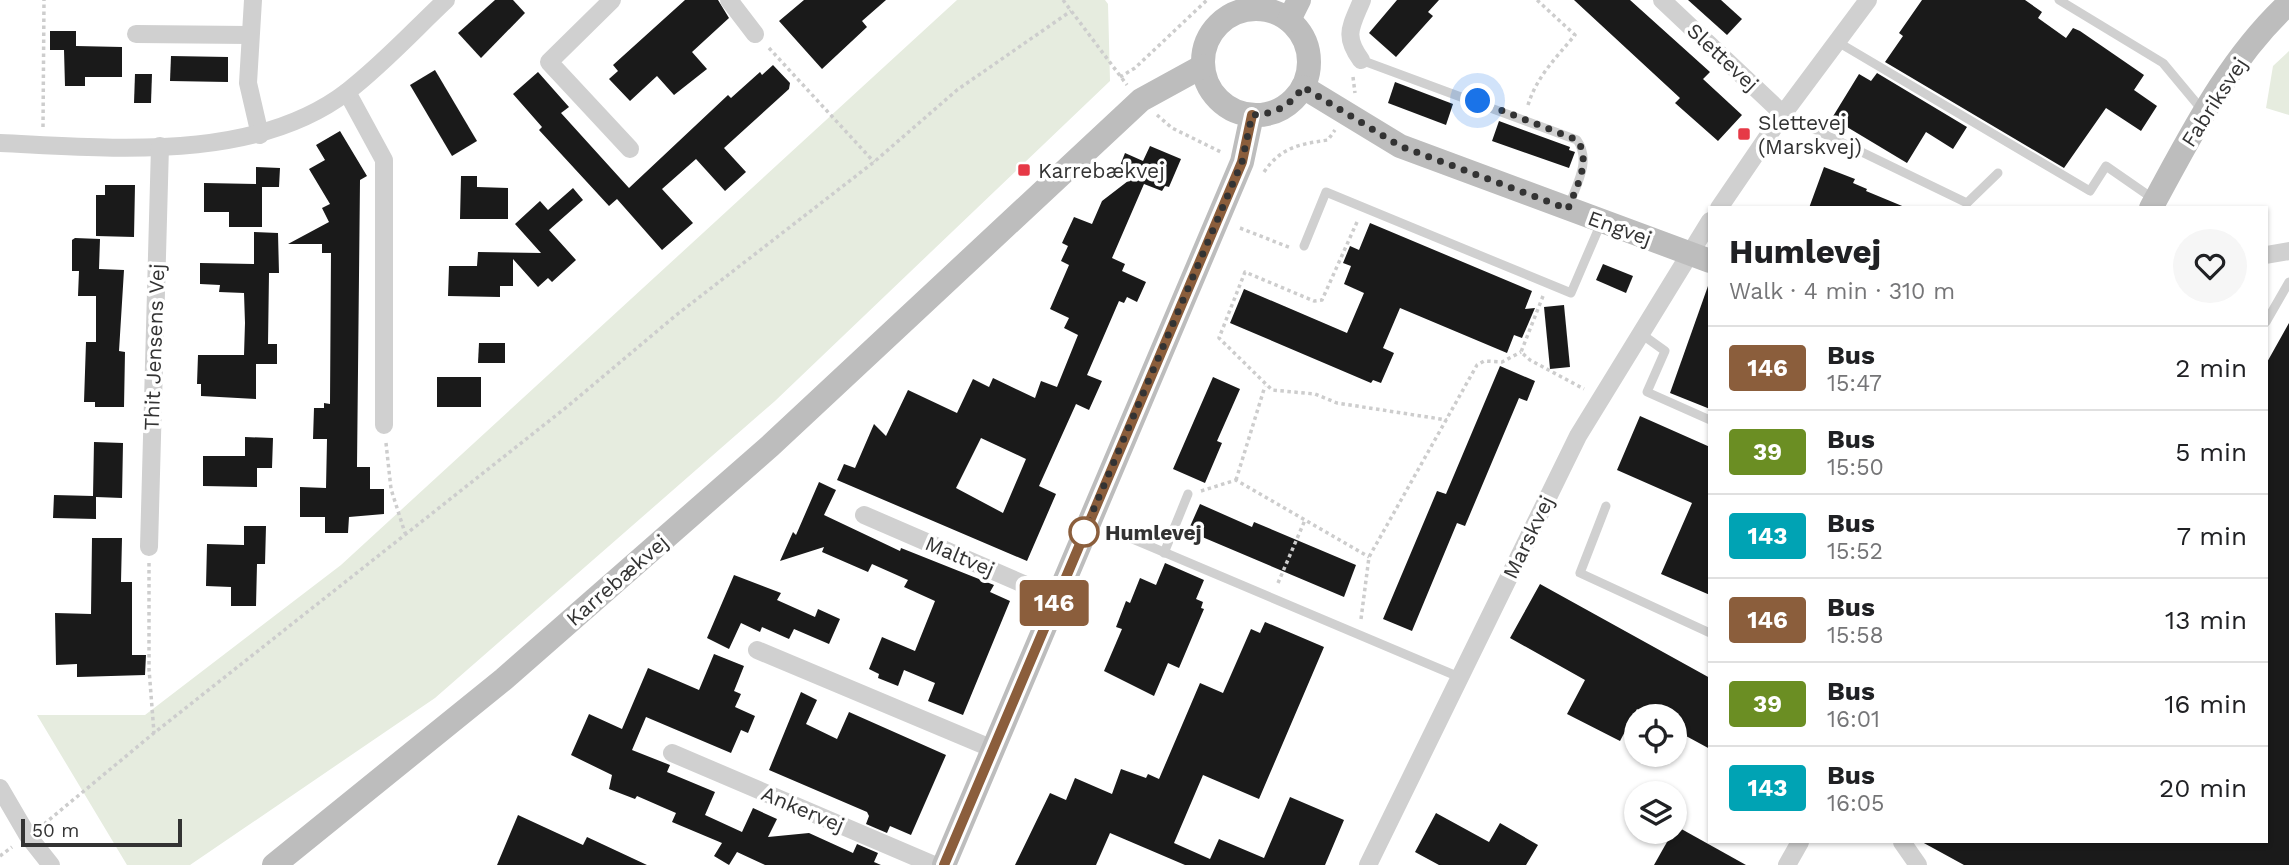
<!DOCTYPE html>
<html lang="en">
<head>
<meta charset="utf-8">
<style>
  :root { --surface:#fff; --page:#f6f6f6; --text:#202124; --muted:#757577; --line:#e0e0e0 }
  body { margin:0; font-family:"Work Sans",sans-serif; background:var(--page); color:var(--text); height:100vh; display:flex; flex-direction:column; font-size:26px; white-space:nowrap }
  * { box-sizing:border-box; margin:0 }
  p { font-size:23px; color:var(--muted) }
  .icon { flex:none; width:38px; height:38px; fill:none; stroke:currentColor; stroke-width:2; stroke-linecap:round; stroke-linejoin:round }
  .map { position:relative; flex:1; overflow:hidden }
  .panel { position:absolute; left:1708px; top:206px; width:560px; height:637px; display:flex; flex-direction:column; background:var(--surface); border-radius:0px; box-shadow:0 2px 5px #0004 }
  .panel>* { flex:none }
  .badge { padding:0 14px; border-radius:5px; font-size:24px; line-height:46px }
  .fabs { position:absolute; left:1624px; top:704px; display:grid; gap:14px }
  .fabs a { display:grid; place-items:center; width:63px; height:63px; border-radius:50%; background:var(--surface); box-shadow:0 2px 5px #0004; font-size:35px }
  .scale { position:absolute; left:21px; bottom:18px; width:161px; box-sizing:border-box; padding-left:7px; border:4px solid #333; border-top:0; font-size:19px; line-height:24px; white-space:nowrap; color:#333; -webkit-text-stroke:5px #fff; paint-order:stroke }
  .you { position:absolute; width:35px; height:35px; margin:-18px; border:5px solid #fff; border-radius:50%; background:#1a73e8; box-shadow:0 0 0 10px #1a73e833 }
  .map>.badge { position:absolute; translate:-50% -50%; box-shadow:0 0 0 4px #fff }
  .round { display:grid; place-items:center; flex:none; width:74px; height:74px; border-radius:37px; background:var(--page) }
  .summary { display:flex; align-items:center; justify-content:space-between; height:119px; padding:0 21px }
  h1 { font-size:33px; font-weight:700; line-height:52px }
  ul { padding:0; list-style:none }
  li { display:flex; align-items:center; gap:21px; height:84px; padding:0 21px; border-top:2px solid var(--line) }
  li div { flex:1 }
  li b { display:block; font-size:26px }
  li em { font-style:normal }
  li .badge { min-width:77px; font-weight:700; text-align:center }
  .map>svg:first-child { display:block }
  .green { fill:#e6ecdf }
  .building { fill:#1a1a1a; fill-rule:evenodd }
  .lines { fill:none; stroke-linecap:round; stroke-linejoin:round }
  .path { stroke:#cdcdcd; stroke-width:3.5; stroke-dasharray:3.5 3.5; stroke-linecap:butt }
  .lane { stroke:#d0d0d0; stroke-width:9 }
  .street { stroke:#d0d0d0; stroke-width:18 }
  .secondary { stroke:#bdbdbd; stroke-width:24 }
  .line-casing { stroke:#fff; stroke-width:16 }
  .line { stroke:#8b5e3c; stroke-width:10 }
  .walk { stroke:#333; stroke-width:7; stroke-dasharray:0 12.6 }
  .poi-dot { fill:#e63946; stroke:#fff; stroke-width:2.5 }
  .stop-dot { fill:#fff; stroke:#8b5e3c; stroke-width:3.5 }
  .labels { text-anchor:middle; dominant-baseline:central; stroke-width:7; stroke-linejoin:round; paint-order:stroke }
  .street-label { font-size:21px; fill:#333; stroke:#fff }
  .poi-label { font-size:21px; fill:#333; stroke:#fff; text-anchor:start }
  .stop-label { font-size:21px; font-weight:bold; fill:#333; stroke:#fff; text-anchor:start }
</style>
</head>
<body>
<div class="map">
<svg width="2289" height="865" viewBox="0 0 2289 865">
  <rect width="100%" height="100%" fill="#fff"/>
  <g class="green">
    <polygon points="957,0 1105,0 1108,4 1110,81 775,401 435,698 190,865 127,865 37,715 145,715 341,565"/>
    <polygon points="2289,51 2289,115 2266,108 2273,66"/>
  </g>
  <g class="building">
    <polygon points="495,0 513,0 525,13 481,58 458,33"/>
    <polygon points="685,0 718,0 729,18 692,52 707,69 674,95 657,76 630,101 609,79 618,71 613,65"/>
    <polygon points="804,0 886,0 862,21 867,27 822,69 779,21"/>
    <polygon points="1397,0 1439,0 1428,12 1433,16 1396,57 1369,33"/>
    <polygon points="1574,0 1630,0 1710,72 1703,79 1742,115 1718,141 1675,103 1680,98"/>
    <polygon points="1688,0 1721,0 1742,19 1727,35"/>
    <polygon points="1922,0 2025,0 2042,12 2038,18 2066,38 2073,28 2080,31 2144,75 2134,90 2157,106 2141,131 2106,108 2064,168 1885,62 1903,36 1899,33"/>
    <polygon points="50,31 76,31 76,46 122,47 122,77 85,77 85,86 65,86 64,50 50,50"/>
    <polygon points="171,56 228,57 228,82 170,81"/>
    <polygon points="773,65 790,83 789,89 724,148 746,172 725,191 696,159 662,189 693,223 662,250 617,199 609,206 539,130 542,127 513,94 538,72 569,107 561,113 629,188 728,95 731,98 760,72 762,75"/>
    <polygon points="435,70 477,141 452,156 410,85"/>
    <polygon points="1877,73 1967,127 1953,149 1926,132 1907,163 1832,118 1859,74 1871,81"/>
    <polygon points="135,74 152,74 151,103 134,103"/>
    <polygon points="1395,82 1453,104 1446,125 1388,103"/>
    <polygon points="1499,121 1570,147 1569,150 1575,152 1569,168 1492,141"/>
    <polygon points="340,131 367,176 360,180 357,467 370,467 370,489 384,489 384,514 349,517 348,533 325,533 325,517 300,517 300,487 326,488 327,439 313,439 314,408 324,408 324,403 330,404 331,253 322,253 322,244 288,244 329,222 322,208 330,204 309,169 325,160 316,145"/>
    <path d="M1150,146L1181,159L1169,187L1165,186L1162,191L1144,184L1112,258L1125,264L1122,271L1146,282L1137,302L1127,297L1124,303L1119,301L1087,375L1102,381L1089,410L1076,404L1039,486L1056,494L1027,561L837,480L844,464L855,468L874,424L886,436L908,390L957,413L973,379L989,387L993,378L1035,398L1041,381L1057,387L1078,335L1064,328L1069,318L1050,309L1069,265L1061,261L1068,246L1062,243L1074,217L1092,224L1102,201L1128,181L1116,176L1125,153L1143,161ZM981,438L1026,459L1003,513L956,488Z"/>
    <polygon points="256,167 280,168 279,187 262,187 262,227 229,227 229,212 204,212 204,183 256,184"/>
    <polygon points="1824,167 1855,179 1853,183 1867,189 1866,191 1907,208 1809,208"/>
    <polygon points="461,176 477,176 477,187 508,188 508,219 460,219"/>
    <polygon points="105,185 135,185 134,237 96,236 96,195 105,195"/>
    <polygon points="573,188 583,200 549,230 576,260 552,282 548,278 538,287 513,259 513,286 500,286 500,297 448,296 449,266 477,266 478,252 541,253 515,224 540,201 548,210"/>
    <polygon points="1370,223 1532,291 1525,309 1535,308 1522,338 1514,335 1507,353 1400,308 1383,348 1394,353 1381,383 1373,380 1371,383 1230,323 1244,289 1347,333 1364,293 1344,284 1351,266 1343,263 1350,246 1359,250"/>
    <polygon points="254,232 278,233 279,273 269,273 268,344 277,344 277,364 256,364 256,399 201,396 201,384 197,384 198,355 244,355 245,323 244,293 219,292 220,285 200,284 200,263 254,264"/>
    <polygon points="75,238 100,239 99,269 124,270 119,351 125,352 124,407 95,407 95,402 84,402 86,342 96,342 96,296 78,296 79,271 72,271 72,240"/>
    <polygon points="1603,264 1633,276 1626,293 1596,280"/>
    <polygon points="1708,286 1710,286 1710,409 1670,393"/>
    <polygon points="1564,305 1570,367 1550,369 1544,307"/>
    <polygon points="2289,323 2289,865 1964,865 1922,842 2266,842 2266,364"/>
    <polygon points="479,343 505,343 505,363 478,363"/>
    <polygon points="1500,366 1535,381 1527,401 1519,398 1465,526 1457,523 1412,631 1383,619 1437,491 1446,494"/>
    <rect x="437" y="377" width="44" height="30"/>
    <polygon points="1213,377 1240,389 1217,441 1222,443 1205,483 1173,469"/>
    <polygon points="1640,416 1710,447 1710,595 1661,574 1692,503 1617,470"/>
    <polygon points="245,437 273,438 272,468 257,468 257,487 203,486 203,456 245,456"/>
    <polygon points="94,442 123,443 122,498 96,497 96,519 53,518 54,495 93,496"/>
    <polygon points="819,482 836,490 824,515 900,551 901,548 994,585 990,592 1010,601 963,715 928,701 935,683 904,670 898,686 878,678 879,674 869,669 882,637 915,651 935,601 904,587 908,580 872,564 868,572 822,552 824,547 780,561 793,532 796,535"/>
    <polygon points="1200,504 1252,527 1254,522 1356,565 1344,597 1188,531"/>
    <polygon points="244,526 266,526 265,564 257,564 256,606 231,606 231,587 206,586 207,544 244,545"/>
    <polygon points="92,538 122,538 121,582 132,582 132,655 146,655 145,675 77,677 77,664 56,665 55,613 91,614"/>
    <polygon points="1165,563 1204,580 1196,599 1203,602 1201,608 1204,609 1179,668 1168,663 1154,696 1104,671 1122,629 1116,627 1126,601 1130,603 1140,578 1156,585"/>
    <polygon points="734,575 781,593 777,600 815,617 818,609 840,619 829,644 794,629 789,639 762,627 760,632 741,623 729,649 707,638"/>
    <polygon points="1540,584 1710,678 1710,749 1675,730 1675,716 1649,716 1637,709 1620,741 1567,714 1585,680 1510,638"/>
    <polygon points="1265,622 1324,647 1259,799 1203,775 1174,843 1210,859 1219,839 1264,858 1290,797 1344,820 1325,865 1185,865 1110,833 1096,865 1015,865 1050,793 1066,800 1075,778 1112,794 1121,769 1146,778 1148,774 1159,779 1200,683 1223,693 1251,629 1260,633"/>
    <polygon points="714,654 744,666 734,691 741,694 735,707 755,716 748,733 741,730 731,753 646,717 632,750 670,765 667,772 715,792 705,815 742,832 753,808 777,819 768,837 809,833 853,853 857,844 878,853 874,862 881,865 765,865 737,852 729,865 714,856 722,843 672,822 676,813 637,796 635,799 609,789 612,775 571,755 589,714 622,729 648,668 699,690"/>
    <polygon points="801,692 817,700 806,724 837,739 849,712 946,755 911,835 890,826 887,833 866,824 869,816 867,812 769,770"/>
    <polygon points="1436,813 1489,842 1500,823 1538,845 1526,865 1439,865 1415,852"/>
    <polygon points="518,815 583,845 587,837 647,865 497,865"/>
    <polygon points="1676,826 1746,865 1654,865"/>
  </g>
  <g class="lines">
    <g class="path">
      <polyline points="1063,0 1127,85"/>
      <polyline points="769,48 874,162"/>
      <polyline points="1120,77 1135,68 1207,0"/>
      <polyline points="1353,77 1355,93"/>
      <path d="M1528,105C1537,76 1556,58 1575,35L1537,0"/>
      <polyline points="1157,115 1172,128 1223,153"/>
      <polyline points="43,127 44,0"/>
      <path d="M1264,172C1281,147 1300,144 1328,140L1335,130"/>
      <polyline points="1357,222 1322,300 1314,301 1245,272 1219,338 1272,390 1315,394 1337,403 1447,420"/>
      <polyline points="1240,228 1291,248"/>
      <polyline points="1543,296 1521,352 1530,360 1584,389"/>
      <polyline points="386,443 391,489 405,533"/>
      <polyline points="1236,480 1265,386"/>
      <polyline points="1201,491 1236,480 1369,557"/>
      <polyline points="149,563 149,669 154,733"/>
      <polyline points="1278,583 1305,520"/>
      <polyline points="1361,619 1369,557 1477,365 1484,361 1502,362 1521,352"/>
      <polyline points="44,824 154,733 568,406 675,316 874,162 957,90 1071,11"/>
      <polyline points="0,856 12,847"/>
    </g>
    <g class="lane">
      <polyline points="2059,0 2163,63 2203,111"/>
      <polyline points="1836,41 2090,191 2106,166 2155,200"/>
      <path d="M1361,60L1577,140C1592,161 1576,185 1568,208"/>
      <polyline points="1783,114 1967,203 1998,173"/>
      <polyline points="1304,246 1326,192 1571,293 1601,223"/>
      <polyline points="2266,322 2289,282"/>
      <polyline points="1640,333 1665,351 1647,392 1710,420"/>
      <polyline points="1606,506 1580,573 1710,633"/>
      <polyline points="1128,537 1459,677"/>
      <polyline points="1164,553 1188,494"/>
    </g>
    <g class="street">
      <polyline points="253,0 248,83 260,135"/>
      <polyline points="612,0 549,62 630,149"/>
      <polyline points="729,0 755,34"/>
      <polyline points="1662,0 1783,114"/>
      <polyline points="136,34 249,35"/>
      <path d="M1361,60C1343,35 1351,27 1362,0"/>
      <polyline points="347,92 384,160 384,425"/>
      <path d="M0,143C111,148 255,163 348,91C383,64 414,30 446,0"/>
      <polyline points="1719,208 1783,114 1868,0"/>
      <polyline points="2266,255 2289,251"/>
      <polyline points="864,515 1056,598"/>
      <polyline points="149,547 160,146"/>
      <polyline points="757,650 993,749"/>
      <polyline points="672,753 934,865"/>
      <polyline points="0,788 28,836 51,865"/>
      <polyline points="1902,842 1918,865"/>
      <polyline points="1368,865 1578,436 1710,221"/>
      <polyline points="1787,865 1800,842"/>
    </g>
    <g class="secondary">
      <circle cx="1256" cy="62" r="53"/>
      <polyline points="1289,20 1299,0"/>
      <polyline points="1303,87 1400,146 1710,261"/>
      <path d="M2151,208C2190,137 2228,59 2289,3"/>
      <polyline points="274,865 504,679 770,446 1141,100 1203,66"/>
      <polyline points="944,865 1242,162 1252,115"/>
    </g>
  </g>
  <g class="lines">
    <g class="line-casing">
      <polyline id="line" points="944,865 1242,162 1252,115"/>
    </g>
    <use href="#line" class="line"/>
    <path class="walk" d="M1084,532L1242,162L1252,115C1275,114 1290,106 1303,87L1400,146L1568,209C1576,187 1592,161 1577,140L1478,101"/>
  </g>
  <g class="poi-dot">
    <rect x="1737" y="127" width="14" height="14" rx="3.5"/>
    <rect x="1017" y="163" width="14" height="14" rx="3.5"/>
  </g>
  <circle class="stop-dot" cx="1084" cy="532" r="14"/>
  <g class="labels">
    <g class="street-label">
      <text transform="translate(1723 57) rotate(43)">Slettevej</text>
      <text transform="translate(2214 102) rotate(-57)">Fabriksvej</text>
      <text transform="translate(1620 228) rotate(20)">Engvej</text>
      <text transform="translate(154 347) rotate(-88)">Thit Jensens Vej</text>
      <text transform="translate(1528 537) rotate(-64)">Marskvej</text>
      <text transform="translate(960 556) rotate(23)">Maltvej</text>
      <text transform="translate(617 580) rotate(-41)">Karrebækvej</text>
      <text transform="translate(803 809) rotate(23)">Ankervej</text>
    </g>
    <g class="poi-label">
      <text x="1758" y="122">Slettevej<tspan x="1758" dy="24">(Marskvej)</tspan></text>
      <text x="1038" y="170">Karrebækvej</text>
    </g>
    <g class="stop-label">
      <text x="1105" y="532">Humlevej</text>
    </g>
  </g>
</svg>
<div class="fabs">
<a><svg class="icon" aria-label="locate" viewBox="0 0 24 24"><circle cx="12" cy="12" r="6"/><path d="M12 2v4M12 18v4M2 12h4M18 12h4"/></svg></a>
<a><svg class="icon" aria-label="layers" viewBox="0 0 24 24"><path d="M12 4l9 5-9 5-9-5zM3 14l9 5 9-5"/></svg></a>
</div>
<div class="scale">50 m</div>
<div class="you" style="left:1478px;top:101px"></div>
<b class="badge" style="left:1054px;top:603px;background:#8b5e3c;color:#fff">146</b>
<section class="panel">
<div class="summary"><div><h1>Humlevej</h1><p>Walk · 4 min · 310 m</p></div><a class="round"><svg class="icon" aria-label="heart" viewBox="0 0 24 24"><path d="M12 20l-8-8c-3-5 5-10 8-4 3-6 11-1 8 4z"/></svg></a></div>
<ul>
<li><span class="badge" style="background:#8b5e3c;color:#fff">146</span><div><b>Bus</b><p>15:47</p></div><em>2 min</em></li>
<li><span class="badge" style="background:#6b8e23;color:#fff">39</span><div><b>Bus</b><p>15:50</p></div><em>5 min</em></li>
<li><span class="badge" style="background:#00a3b4;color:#fff">143</span><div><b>Bus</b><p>15:52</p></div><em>7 min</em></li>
<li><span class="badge" style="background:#8b5e3c;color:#fff">146</span><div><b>Bus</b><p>15:58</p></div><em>13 min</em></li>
<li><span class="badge" style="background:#6b8e23;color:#fff">39</span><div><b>Bus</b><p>16:01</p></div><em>16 min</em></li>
<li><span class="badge" style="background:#00a3b4;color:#fff">143</span><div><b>Bus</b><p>16:05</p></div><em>20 min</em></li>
</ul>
</section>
</div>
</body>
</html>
